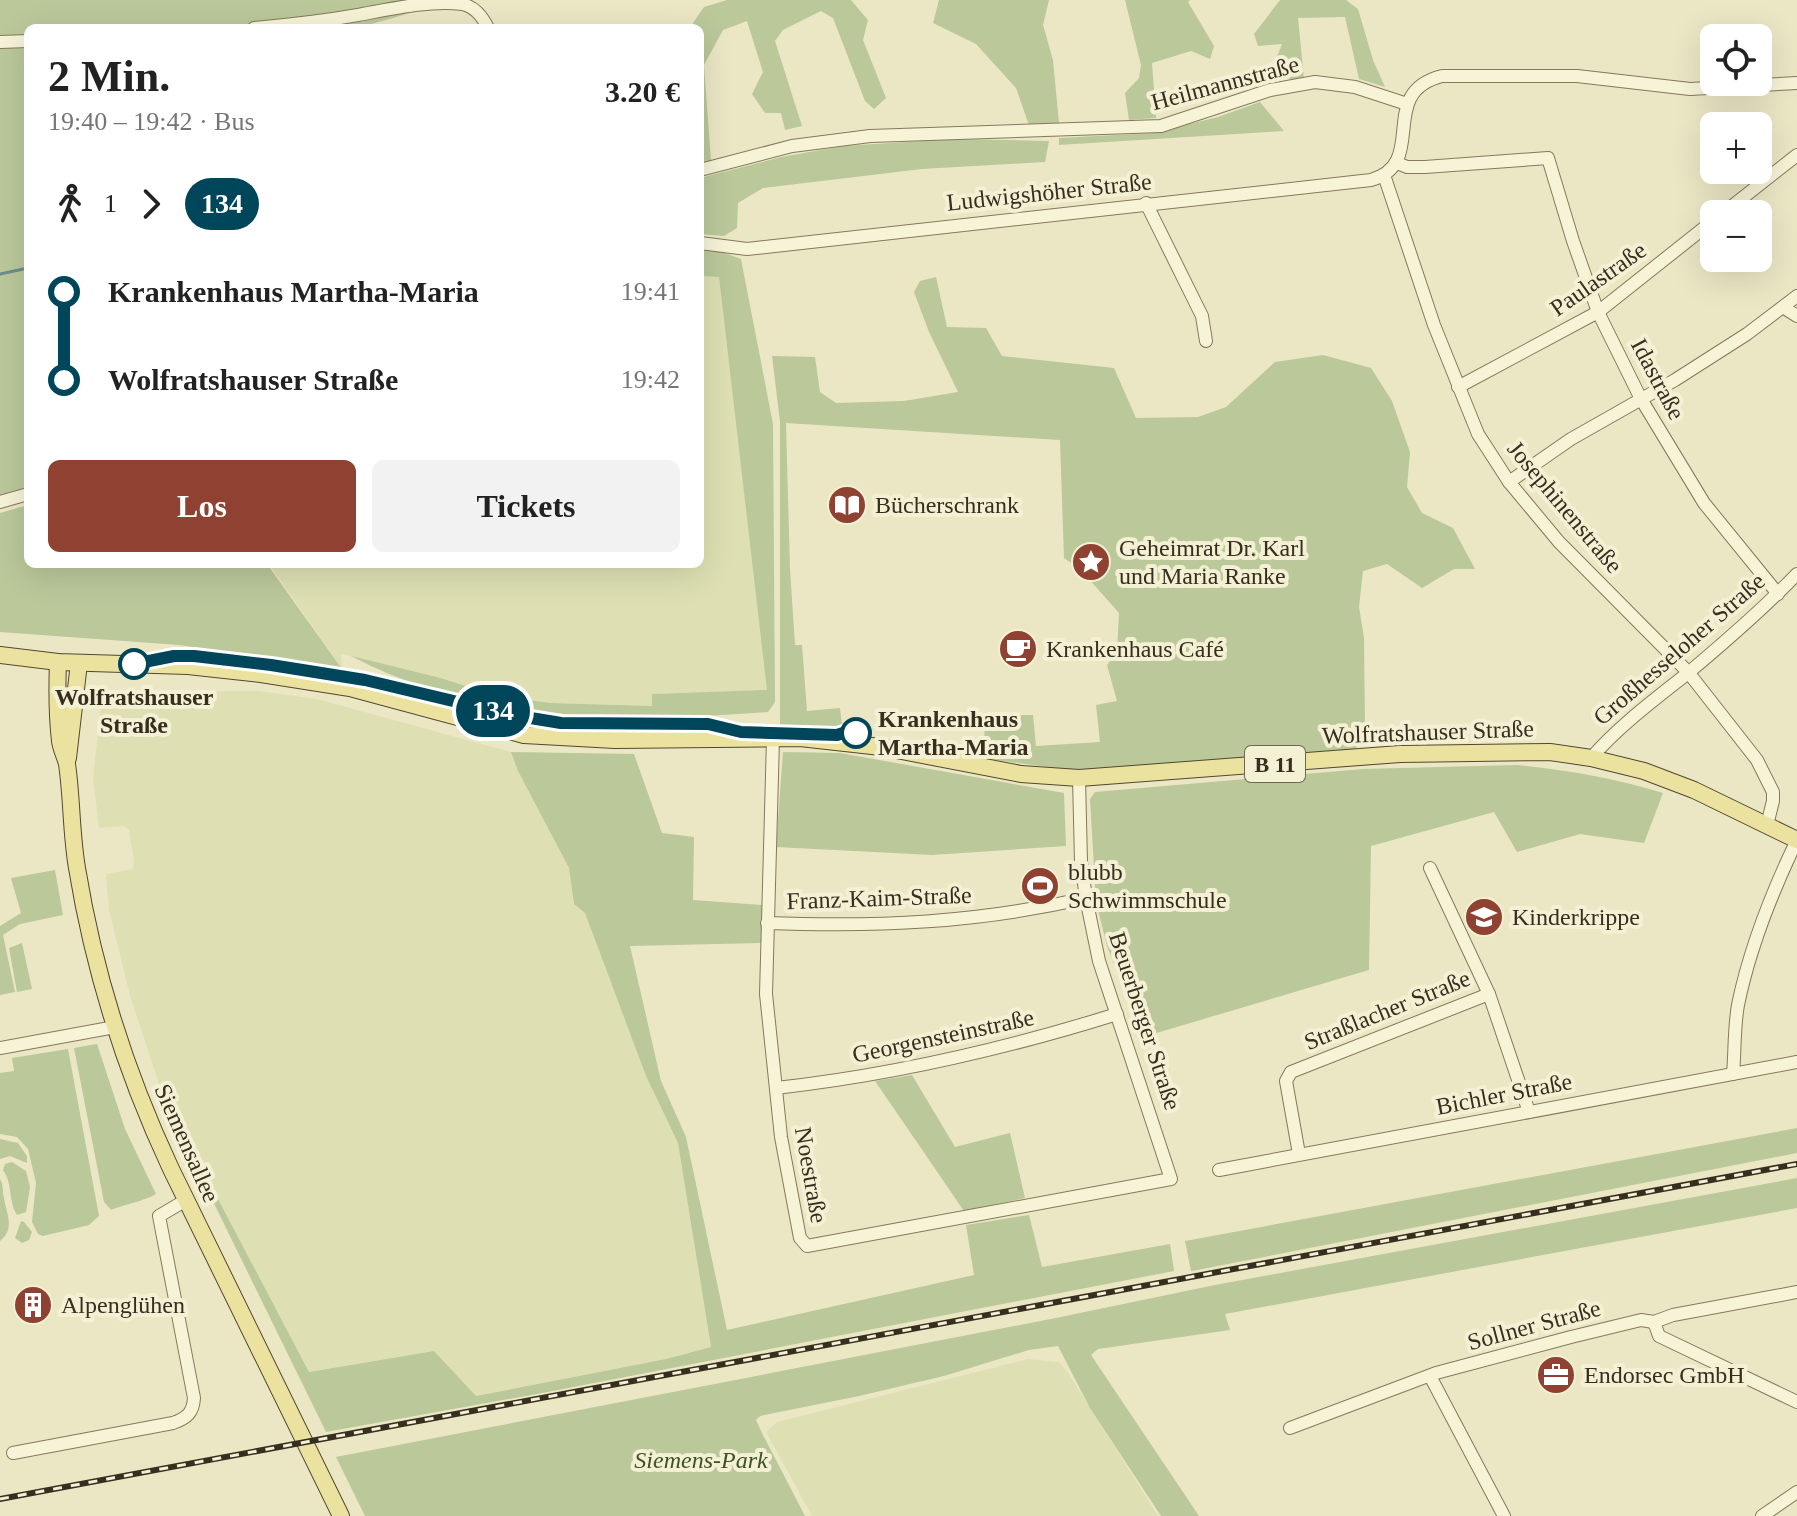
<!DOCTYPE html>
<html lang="de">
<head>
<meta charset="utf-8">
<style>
  :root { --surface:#fff; --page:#f2f2f2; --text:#222; --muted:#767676; --accent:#8f4231 }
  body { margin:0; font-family:Georgia,serif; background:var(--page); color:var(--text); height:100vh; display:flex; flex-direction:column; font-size:30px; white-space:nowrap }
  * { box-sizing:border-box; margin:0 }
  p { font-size:26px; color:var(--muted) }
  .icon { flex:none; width:44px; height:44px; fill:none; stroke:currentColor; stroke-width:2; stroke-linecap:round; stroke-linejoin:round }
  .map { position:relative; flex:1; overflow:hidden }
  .sheet { position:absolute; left:24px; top:24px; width:680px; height:544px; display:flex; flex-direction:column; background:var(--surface); border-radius:12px; box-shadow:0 8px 32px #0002 }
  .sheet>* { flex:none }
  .badge { padding:0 16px; border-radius:26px; font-size:28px; line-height:52px }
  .controls { position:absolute; left:1700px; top:24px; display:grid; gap:16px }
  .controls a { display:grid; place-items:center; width:72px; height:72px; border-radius:12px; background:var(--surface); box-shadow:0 8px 32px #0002; font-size:40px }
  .map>.badge { position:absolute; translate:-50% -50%; box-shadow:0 0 0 4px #fff }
  .legs { display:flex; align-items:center; gap:12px; height:88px; padding:0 24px; font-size:26px }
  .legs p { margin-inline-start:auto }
  .headline { display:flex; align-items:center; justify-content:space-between; height:136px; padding:0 24px }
  h1 { font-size:44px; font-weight:800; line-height:60px }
  .action { display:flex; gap:16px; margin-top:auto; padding:16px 24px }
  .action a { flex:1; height:92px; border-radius:12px; background:var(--accent); color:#fff; font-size:32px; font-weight:800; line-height:92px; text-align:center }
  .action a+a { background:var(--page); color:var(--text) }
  ul { padding:0 24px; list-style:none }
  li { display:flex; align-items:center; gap:28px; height:88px; font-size:30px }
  li i { display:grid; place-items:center; width:12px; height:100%; margin:0 10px; background:currentColor }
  li i::after { content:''; width:20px; height:20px; margin:-10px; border:6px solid; border-radius:50%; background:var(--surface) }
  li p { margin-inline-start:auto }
  li:first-child i { background:linear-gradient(#0000 50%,currentColor 0) }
  li:last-child i { background:linear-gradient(currentColor 50%,#0000 0) }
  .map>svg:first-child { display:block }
  .farmland { fill:#dee0b3 }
  .green { fill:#bac89a }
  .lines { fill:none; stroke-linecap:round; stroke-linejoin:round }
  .stream { stroke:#6e8c8a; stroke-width:3 }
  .minor-casing { stroke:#84795c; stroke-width:14 }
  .major-casing { stroke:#524730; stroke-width:18 }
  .minor { stroke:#f6f3d7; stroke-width:12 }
  .major { stroke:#ebe29f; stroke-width:16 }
  .rail-casing { stroke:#362e1f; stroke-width:6 }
  .rail { stroke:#f3f0d4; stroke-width:3; stroke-dasharray:9; stroke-linecap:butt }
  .line-1-casing { stroke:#fff; stroke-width:18 }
  .line-1 { stroke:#00465a; stroke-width:12 }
  .stop-1-dot { fill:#fff; stroke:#00465a; stroke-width:4 }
  .labels { text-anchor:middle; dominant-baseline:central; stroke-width:8; stroke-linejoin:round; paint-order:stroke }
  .shield { fill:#f3f0d4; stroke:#6f6855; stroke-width:2 }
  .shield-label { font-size:22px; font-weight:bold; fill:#362e1f }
  .street-label { font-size:24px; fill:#362e1f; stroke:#f3f0d4 }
  .poi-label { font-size:24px; fill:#362e1f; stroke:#f3f0d4; text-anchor:start }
  .stop-label { font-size:24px; font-weight:bold; fill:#362e1f; stroke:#f3f0d4 }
  .park-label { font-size:24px; font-style:italic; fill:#3e5027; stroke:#f3f0d4 }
</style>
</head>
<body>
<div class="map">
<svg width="1797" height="1516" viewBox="0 0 1797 1516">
  <rect width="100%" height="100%" fill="#ebe7c5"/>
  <g class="farmland">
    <polygon points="700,276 719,277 768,690 652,694 652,706 550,703 495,695 437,677 341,654 342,669 269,564 700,564"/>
    <polygon points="227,691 259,691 317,699 511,752 518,771 569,868 574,904 585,913 646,1076 678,1143 711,1347 666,1359 475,1396 434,1351 309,1372 185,1136 178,1129 159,1084 130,996 109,910 106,874 133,869 134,862 129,830 124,826 99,828 93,777 102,698"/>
    <polygon points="1028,1359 1059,1362 1069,1374 1158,1516 812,1516 766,1432 777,1422"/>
  </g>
  <g class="green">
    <polygon points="0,0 437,0 425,9 357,28 28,28 28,488 0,496"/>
    <polygon points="727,0 851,0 868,20 863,40 886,98 874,109 865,101 833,18 821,11 783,30 775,41 802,126 785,130 781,113 765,113 752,94 763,72 747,21 723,30 704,65 711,161 700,164 700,28 687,28 691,26 704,7"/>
    <polygon points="939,0 1049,0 1043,25 1053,60 1059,123 1029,125 1016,88 976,44 933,23"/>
    <polygon points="1125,0 1190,0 1188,2 1214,46 1210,59 1191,51 1152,63 1156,118 1129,120 1125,93 1139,78 1141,65"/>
    <polygon points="1280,0 1346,0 1358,9 1373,60 1385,87 1359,79 1345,17 1298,18 1304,79 1275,79 1272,69 1282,44 1258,46 1254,34"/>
    <polygon points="1260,102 1284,131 1059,145 1059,138 1153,133 1218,117"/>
    <polygon points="954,139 1049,141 1045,162 922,169 763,188 738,203 737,228 724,236 700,234 700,178 781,157 843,146"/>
    <path d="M700,250L722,252L741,259L773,424L775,702L768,712C628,723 478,723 351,656L437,677L495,695L550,703L652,706V694L767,690L719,277L700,276Z"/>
    <polygon points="936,277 947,327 986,328 1002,356 1114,368 1136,418 1198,417 1226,407 1275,362 1323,355 1371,368 1392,401 1410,452 1407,487 1422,513 1453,528 1475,569 1454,569 1422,588 1387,564 1363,571 1359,607 1364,638 1365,726 1356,749 1085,772 989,759 984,752 985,712 1007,715 1033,715 1036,746 1100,742 1096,705 1117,701 1107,665 1117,651 1119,613 1081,570 1064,558 1060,440 786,423 790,569 795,645 802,645 807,711 840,708 843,735 780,732 780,422 772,356 815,357 820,392 836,403 904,401 958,392 929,332 914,292 920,281"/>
    <polygon points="28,505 28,564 267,564 342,669 179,645 0,632 0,513"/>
    <polygon points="511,752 634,754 662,833 694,837 693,900 762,905 761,943 630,946 661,1081 686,1137 727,1330 974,1275 966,1225 1029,1215 1042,1267 1170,1244 1174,1271 537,1394 326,1432 178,1130 185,1136 309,1372 434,1351 476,1396 666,1359 711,1347 678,1143 646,1076 585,913 574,904 569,868 518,771"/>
    <polygon points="783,752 840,753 1064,793 1066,846 932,855 776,847"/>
    <path d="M1517,765C1567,770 1615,778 1663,793L1644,843L1580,834L1517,852L1494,812L1371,846L1369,970L1143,1037L1107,946L1096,902L1090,799L1095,792L1363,769Z"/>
    <polygon points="55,870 63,915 20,924 3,935 15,992 0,995 0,926 21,913 11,878"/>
    <polygon points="22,943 32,989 17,992 9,948"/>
    <path d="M97,1044L125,1129L156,1194C147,1200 123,1205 111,1210L104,1202L74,1048Z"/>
    <polygon points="68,1049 99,1216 89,1225 43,1236 38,1234 32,1222 36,1183 28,1149 17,1137 0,1134 0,1073 14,1071 12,1058"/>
    <polygon points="912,1075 955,1147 1010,1133 1025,1198 964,1211 875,1081"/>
    <polygon points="1797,1128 1797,1153 1197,1270 1191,1271 1185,1241"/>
    <polygon points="0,1139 18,1143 27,1156 27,1163 10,1156 0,1159"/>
    <path d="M12,1162L26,1171L30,1187L26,1212L17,1215C8,1201 13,1184 3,1170L5,1164Z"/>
    <polygon points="1797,1178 1797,1208 1225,1314 1230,1330 1098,1349 1091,1355 1199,1516 1161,1516 1090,1408 1058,1346 1029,1350 944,1376 859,1396 760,1416 756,1420 762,1433 805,1516 365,1516 336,1457 1051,1319 1215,1285"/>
    <path d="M0,1179C4,1186 2,1190 4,1198C6,1213 16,1229 0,1241Z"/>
    <polygon points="21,1221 24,1222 32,1232 29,1240 22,1243 15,1238"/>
  </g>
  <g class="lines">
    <polyline class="stream" points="0,274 28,268"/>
    <g class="minor-casing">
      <g id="minor">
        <path d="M254,28C289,25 324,21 358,15C391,9 429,0 462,4C475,7 482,16 488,28"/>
        <polyline points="0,42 28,41"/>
        <polyline points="1397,163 1407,167 1425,167 1548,158 1573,241 1598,312 1641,399 1704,503 1778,594"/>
        <polyline points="700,170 792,146 870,136 1161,126 1270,90 1315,82 1355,87 1407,104"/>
        <polyline points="1384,175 1434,325 1478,434 1509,482 1559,542 1688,672 1757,760 1773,792 1773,801 1767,825"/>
        <polyline points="1146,203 1202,316 1206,341"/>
        <polyline points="1722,214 1797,155"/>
        <path d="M700,243L747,249L1371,180C1430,163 1375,93 1442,76H1577L1690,89L1797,83"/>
        <polyline points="1783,307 1797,316"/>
        <polyline points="1458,387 1598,312 1714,220"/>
        <polyline points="1509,482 1571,439 1675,380 1747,334 1797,296"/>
        <polyline points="0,502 28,494"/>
        <polyline points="773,739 766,994 781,1137 800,1238 807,1246 1171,1179 1099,961 1086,898 1081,862 1079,778"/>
        <path d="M1591,758C1620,725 1654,700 1688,673C1725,642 1763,609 1797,574"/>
        <polyline points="1430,868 1489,994 1529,1112"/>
        <path d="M767,923C878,927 977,923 1086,898"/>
        <polyline points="0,1048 115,1027"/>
        <path d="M1733,1074C1735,1051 1734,1027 1738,1005C1749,951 1773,890 1797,840"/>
        <path d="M776,1088C893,1075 1005,1049 1117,1014"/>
        <polyline points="1299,1154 1286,1081 1291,1072 1489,994"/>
        <polyline points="1219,1170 1797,1062"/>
        <polyline points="1654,1322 1659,1336 1797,1402"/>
        <polyline points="1430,1376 1504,1516"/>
        <polyline points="1290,1428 1436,1373 1571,1337 1641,1320 1654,1322 1673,1315 1797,1292"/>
        <path d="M13,1453L173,1423C187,1418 193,1413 194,1398L159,1216L186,1200"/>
        <polyline points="1762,1516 1797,1492"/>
      </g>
    </g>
    <g class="major-casing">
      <g id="major">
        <polyline points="0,655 58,662 188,666 261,674 350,688 524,735 615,740 800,738 881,747 1021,774 1079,778 1400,754 1550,752 1591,758 1644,771 1694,790 1797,840"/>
        <path d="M58,662C57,688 57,715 60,741C61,749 65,756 67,764C72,798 71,833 77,868C94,972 126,1073 171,1169L341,1516"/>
        <polyline points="68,758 79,663"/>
      </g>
    </g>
    <use href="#minor" class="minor"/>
    <use href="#major" class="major"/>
    <g class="rail-casing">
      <polyline id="rail" points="0,1499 1797,1164"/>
    </g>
    <use href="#rail" class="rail"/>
  </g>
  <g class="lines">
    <g class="line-1-casing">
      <polyline id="line-1" points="134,664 174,656 194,656 271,665 365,680 512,715 561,723 708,724 741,732 837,735 846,732 856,733"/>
    </g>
    <use href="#line-1" class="line-1"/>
  </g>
  <defs>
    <g id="library-disc" transform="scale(2)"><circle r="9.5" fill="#8f4231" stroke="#f3f0d4"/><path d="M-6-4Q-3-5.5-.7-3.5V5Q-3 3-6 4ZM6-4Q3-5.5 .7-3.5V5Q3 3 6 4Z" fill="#fff"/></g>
    <g id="sight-disc" transform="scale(2)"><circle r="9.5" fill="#8f4231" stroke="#f3f0d4"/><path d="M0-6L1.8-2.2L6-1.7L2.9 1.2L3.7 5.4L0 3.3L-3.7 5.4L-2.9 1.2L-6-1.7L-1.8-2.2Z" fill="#fff"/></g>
    <g id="cafe-disc" transform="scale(2)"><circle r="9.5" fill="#8f4231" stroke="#f3f0d4"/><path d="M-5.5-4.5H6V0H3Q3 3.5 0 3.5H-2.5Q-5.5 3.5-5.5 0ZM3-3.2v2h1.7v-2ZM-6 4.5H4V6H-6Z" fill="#fff"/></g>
    <g id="stadium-disc" transform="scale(2)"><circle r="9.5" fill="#8f4231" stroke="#f3f0d4"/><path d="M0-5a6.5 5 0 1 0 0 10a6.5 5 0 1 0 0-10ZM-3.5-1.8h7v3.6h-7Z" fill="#fff"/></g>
    <g id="school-disc" transform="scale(2)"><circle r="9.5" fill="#8f4231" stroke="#f3f0d4"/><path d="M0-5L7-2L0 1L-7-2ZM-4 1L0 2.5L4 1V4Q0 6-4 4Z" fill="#fff"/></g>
    <g id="building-disc" transform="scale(2)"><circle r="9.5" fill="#8f4231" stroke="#f3f0d4"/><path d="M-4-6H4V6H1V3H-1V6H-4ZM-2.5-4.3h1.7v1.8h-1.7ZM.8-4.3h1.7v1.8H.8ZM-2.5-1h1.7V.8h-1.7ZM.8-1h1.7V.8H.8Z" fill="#fff"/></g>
    <g id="office-disc" transform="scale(2)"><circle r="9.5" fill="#8f4231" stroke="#f3f0d4"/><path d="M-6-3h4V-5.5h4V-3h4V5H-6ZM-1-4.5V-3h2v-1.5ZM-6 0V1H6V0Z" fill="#fff"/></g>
  </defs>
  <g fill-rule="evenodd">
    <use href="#library-disc" x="847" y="505"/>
    <use href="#sight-disc" x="1091" y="562"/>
    <use href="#cafe-disc" x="1018" y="649"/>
    <use href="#stadium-disc" x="1040" y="886"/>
    <use href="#school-disc" x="1484" y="917"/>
    <use href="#building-disc" x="33" y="1305"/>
    <use href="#office-disc" x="1556" y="1375"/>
  </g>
  <g class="stop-1-dot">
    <circle cx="134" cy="664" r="14"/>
    <circle cx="856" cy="733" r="14"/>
  </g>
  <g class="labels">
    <rect class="shield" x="1245" y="746" width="60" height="36" rx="6"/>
    <g class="shield-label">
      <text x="1275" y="764">B 11</text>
    </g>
    <g class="street-label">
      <text transform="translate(1225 83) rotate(-15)">Heilmannstraße</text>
      <text transform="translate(1049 192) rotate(-6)">Ludwigshöher Straße</text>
      <text transform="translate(1598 279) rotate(-35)">Paulastraße</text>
      <text transform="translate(1658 379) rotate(62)">Idastraße</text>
      <text transform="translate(1565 507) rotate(50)">Josephinenstraße</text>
      <text transform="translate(1679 649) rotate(-41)">Großhesseloher Straße</text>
      <text transform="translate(1428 732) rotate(-2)">Wolfratshauser Straße</text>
      <text transform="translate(879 898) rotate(-2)">Franz-Kaim-Straße</text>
      <text transform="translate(1387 1010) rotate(-22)">Straßlacher Straße</text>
      <text transform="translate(1145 1021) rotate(72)">Beuerberger Straße</text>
      <text transform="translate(943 1036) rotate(-12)">Georgensteinstraße</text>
      <text transform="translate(1504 1094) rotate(-11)">Bichler Straße</text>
      <text transform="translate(187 1143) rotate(66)">Siemensallee</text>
      <text transform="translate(811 1175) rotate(80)">Noestraße</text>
      <text transform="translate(1534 1325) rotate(-15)">Sollner Straße</text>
    </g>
    <g class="poi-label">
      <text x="875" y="505">Bücherschrank</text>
      <text x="1119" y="548">Geheimrat Dr. Karl<tspan x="1119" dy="28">und Maria Ranke</tspan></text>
      <text x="1046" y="649">Krankenhaus Café</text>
      <text x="1068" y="872">blubb<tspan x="1068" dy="28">Schwimmschule</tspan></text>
      <text x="1512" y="917">Kinderkrippe</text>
      <text x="61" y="1305">Alpenglühen</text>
      <text x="1584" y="1375">Endorsec GmbH</text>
    </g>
    <g class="stop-label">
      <text x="134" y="697">Wolfratshauser<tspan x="134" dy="28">Straße</tspan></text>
      <text x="878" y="719" text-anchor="start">Krankenhaus<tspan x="878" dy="28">Martha-Maria</tspan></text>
    </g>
    <g class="park-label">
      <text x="701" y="1460">Siemens-Park</text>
    </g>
  </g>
</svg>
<div class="controls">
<a><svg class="icon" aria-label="locate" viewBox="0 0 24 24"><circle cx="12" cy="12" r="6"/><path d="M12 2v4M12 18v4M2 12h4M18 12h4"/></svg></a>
<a>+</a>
<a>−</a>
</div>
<b class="badge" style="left:493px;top:711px;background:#00465a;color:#fff">134</b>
<section class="sheet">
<div class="headline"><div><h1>2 Min.</h1><p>19:40 – 19:42 · Bus</p></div><b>3.20 €</b></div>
<div class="legs"><svg class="icon" aria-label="walk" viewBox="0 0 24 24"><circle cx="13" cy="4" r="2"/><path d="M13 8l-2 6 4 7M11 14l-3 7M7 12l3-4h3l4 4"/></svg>1<svg class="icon" aria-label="forward" viewBox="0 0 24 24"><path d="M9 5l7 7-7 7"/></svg><b class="badge" style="background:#00465a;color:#fff">134</b></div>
<ul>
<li><i style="color:#00465a"></i><b>Krankenhaus Martha-Maria</b><p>19:41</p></li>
<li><i style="color:#00465a"></i><b>Wolfratshauser Straße</b><p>19:42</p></li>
</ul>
<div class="action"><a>Los</a><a>Tickets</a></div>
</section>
</div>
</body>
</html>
